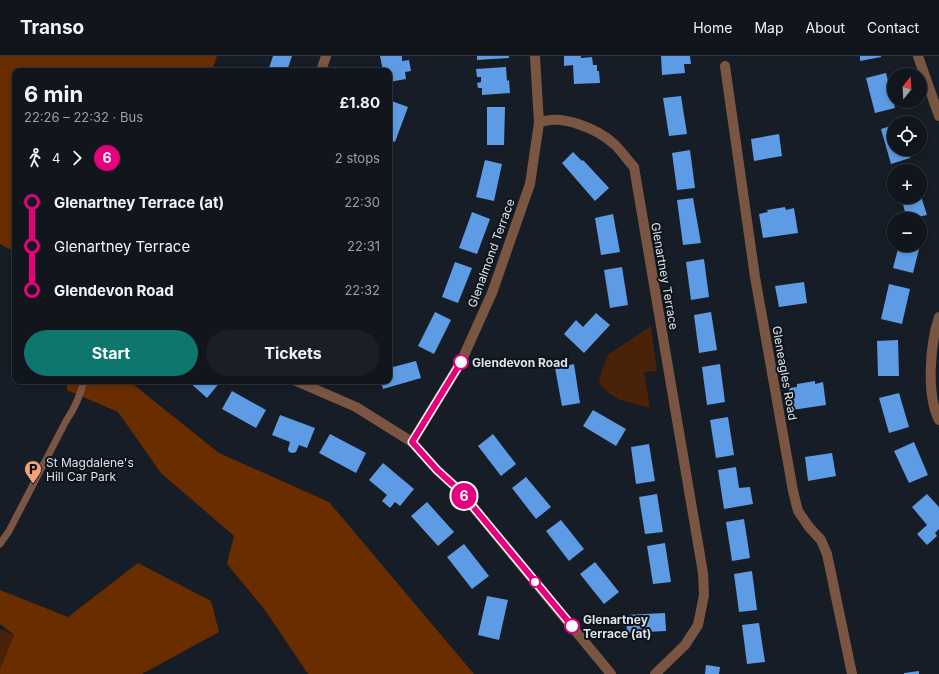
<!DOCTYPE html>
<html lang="en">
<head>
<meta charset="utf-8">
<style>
  :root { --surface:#10161c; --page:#191f25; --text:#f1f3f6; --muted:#9c9fa3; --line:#30353b; --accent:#0f766e }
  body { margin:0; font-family:Inter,sans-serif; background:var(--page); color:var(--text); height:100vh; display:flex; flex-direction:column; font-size:15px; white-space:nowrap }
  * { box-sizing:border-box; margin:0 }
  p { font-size:13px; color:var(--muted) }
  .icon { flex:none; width:22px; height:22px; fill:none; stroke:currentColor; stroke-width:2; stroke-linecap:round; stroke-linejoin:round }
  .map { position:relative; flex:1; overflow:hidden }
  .side { position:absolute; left:12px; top:12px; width:380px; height:316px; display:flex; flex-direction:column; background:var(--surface); border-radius:8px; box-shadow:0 2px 6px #0003,0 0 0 1px var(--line) }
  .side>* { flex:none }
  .badge { padding:0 8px; border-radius:13px; font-size:14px; line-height:26px }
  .needle { width:26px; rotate:18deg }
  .controls { position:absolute; left:887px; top:12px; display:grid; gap:8px }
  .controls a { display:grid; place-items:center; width:40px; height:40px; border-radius:50%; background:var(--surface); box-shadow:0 2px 6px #0003,0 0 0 1px var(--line); font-size:20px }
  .map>.badge { position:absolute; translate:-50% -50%; box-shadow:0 0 0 2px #fff }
  .legs { display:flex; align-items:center; gap:6px; height:44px; padding:0 12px; font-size:13px }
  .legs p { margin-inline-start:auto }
  .head { display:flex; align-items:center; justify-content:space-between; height:68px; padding:0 12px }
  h1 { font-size:22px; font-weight:700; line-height:30px }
  .primary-button { display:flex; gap:8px; margin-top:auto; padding:8px 12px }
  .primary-button a { flex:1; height:46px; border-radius:24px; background:var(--accent); color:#fff; font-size:16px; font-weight:700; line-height:46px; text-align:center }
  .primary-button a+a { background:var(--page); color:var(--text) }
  ul { padding:0 12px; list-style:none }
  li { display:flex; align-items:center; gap:14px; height:44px; font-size:15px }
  li i { display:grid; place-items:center; width:6px; height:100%; margin:0 5px; background:currentColor }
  li i::after { content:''; width:10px; height:10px; margin:-5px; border:3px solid; border-radius:50%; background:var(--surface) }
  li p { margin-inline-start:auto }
  li:first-child i { background:linear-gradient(#0000 50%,currentColor 0) }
  li:last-child i { background:linear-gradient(currentColor 50%,#0000 0) }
  header { display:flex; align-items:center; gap:24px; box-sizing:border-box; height:56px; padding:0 20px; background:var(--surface); border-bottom:1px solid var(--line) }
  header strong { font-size:19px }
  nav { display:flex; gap:22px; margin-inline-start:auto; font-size:14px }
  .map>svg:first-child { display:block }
  .green { fill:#4a2208 }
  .forest { fill:#692d00 }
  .building { fill:#5d9ce4 }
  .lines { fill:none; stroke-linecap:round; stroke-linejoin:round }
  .lane { stroke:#7a5642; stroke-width:7 }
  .street { stroke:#7a5642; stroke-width:10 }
  .line-1-casing { stroke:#fff; stroke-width:9 }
  .line-1 { stroke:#e6007e; stroke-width:6 }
  .stop-1-dot { fill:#fff; stroke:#e6007e; stroke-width:2 }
  .labels { text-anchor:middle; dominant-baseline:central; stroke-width:4; stroke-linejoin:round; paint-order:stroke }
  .street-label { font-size:12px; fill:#dde2e8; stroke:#0d141c }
  .stop-label { font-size:12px; font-weight:bold; fill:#dde2e8; stroke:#0d141c; text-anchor:start }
  .poi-label { font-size:12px; fill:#dde2e8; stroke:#0d141c; text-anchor:start }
</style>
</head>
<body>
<header>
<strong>Transo</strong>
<nav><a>Home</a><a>Map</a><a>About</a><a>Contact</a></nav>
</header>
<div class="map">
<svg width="939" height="618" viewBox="0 0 939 618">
  <rect width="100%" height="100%" fill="#161d26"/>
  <g class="green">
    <polygon points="651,270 657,315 644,316 650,352 620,344 610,338 601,329 599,323 608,299"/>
    <polygon points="0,573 14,579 0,613"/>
  </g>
  <g class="forest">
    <polygon points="0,0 217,0 212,15 15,15 15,196 0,188"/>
    <polygon points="67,325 129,325 219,397 329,446 474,618 308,618 265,554 227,508 234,480 161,417 118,356 67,334"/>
    <polygon points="138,507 211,545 219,576 142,618 0,618 0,613 14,579 0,568 0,534 68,561"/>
  </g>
  <g class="building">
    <polygon points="273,0 292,0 287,15 268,15"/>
    <polygon points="380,0 402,0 402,5 409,4 411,15 405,16 406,23 389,26 389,15 383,15"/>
    <polygon points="477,0 509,0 509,2 477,4"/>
    <polygon points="564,0 581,0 581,2 592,1 593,9 597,9 597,15 599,15 600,27 574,28 573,9 564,10"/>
    <polygon points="661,0 690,0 691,8 684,8 685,17 662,19"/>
    <polygon points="860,0 881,0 881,1 860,5"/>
    <polygon points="506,11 507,25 509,24 510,37 482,39 482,32 478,32 477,27 481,26 481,21 477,21 476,13"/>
    <polygon points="886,17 895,52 875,57 866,22"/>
    <polygon points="681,40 687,78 669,80 663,42"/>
    <polygon points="389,44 408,51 395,86 389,84"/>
    <polygon points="487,51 505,51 504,89 487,89"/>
    <polygon points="894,69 894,93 908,93 910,102 891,108 881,73"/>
    <polygon points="779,78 782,100 754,105 751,83"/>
    <polygon points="690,94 695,132 677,134 672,97"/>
    <polygon points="573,96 582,105 583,104 609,132 595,145 562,107"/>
    <polygon points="485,104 502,108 494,145 476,141"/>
    <polygon points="920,137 927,159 907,163 901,141 920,141"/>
    <polygon points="693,142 701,187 683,189 677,144"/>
    <polygon points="785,151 786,154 794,152 798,177 763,182 759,158 768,156 767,154"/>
    <polygon points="472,156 490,163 477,198 459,192"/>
    <polygon points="613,158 620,196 601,199 595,162"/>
    <polygon points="899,189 920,189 913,217 893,212"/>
    <polygon points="704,203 709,241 691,244 686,206"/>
    <polygon points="455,206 472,212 458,247 442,241"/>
    <polygon points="622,211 628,249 610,252 604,214"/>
    <polygon points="804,226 807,247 779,251 775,230"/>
    <polygon points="889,228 910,233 902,268 881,263"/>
    <polygon points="435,256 451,264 434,298 418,290"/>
    <polygon points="711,256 717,294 699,297 694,259"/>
    <polygon points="596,257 610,269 584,297 564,278 576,264 583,271"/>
    <polygon points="898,284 899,320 878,320 877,285"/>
    <polygon points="416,305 421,322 383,333 381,325 389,325 389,312"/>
    <polygon points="574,308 580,347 562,350 555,312"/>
    <polygon points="720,308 725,346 707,349 702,311"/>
    <polygon points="188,325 221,325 207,342"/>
    <polygon points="815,325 815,328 823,326 826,349 792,354 789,332 797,331 797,328"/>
    <polygon points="232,335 266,354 256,372 222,353"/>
    <polygon points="899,337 909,371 889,377 879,342"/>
    <polygon points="593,354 626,373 616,390 583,370"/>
    <polygon points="280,359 315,372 307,392 299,389 296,396 293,397 289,396 288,393 290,386 272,379"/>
    <polygon points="728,361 734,399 716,402 710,364"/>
    <polygon points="330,378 366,397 356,417 319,397"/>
    <polygon points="493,378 516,408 501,420 478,390"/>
    <polygon points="914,386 928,419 909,427 894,395"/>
    <polygon points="649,388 655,425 636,428 631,391"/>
    <polygon points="832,397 836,420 808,425 805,401"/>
    <polygon points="383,407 414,433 400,450 395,446 390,452 382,445 387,439 369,424"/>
    <polygon points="736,411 739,432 750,431 753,448 724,453 718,414"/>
    <polygon points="526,421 551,451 536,463 512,432"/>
    <polygon points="657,438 663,476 645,478 639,441"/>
    <polygon points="927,438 939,451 939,473 935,477 937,480 927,489 917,478 927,469 912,451"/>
    <polygon points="427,446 454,476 438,490 411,460"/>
    <polygon points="744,463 750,502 732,505 726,466"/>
    <polygon points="561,464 584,493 569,505 546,475"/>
    <polygon points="665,487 671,526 653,528 647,490"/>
    <polygon points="464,488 489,520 472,533 447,501"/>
    <polygon points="595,506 619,536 604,548 580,518"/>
    <polygon points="752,515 757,554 739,556 734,518"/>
    <polygon points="487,540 508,544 499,584 478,579"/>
    <polygon points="665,557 666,575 627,577 626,559"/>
    <polygon points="759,567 765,606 747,608 742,569"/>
    <polygon points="706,609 720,611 719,618 705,618"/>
    <polygon points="919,615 919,618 904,618 904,617"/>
  </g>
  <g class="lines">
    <path class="lane" d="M0,488L9,475L66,365C75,352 80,340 84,325"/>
    <g class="street">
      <polyline points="918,0 939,60"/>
      <polyline points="725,10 755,221 793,435 798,455 809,471 821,484 827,498 852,618"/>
      <polyline points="321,15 326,0"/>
      <path d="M539,67C560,57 598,73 614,88C621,94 627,104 634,111L703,517L704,539L698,569L685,589L655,618"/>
      <path d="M939,261C930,288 926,338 939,364"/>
      <polyline points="296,325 356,351 412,386 437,414 460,435 611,618"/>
      <polyline points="412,386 461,306 492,237 530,128 539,67 535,0"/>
    </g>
  </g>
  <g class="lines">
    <g class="line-1-casing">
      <polyline id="line-1" points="461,306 412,386 437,414 460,435 572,570"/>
    </g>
    <use href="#line-1" class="line-1"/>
  </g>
  <defs>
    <g id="parking-pin" transform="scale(0.9)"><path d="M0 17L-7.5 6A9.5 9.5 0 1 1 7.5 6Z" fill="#f0a278" stroke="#0d141c"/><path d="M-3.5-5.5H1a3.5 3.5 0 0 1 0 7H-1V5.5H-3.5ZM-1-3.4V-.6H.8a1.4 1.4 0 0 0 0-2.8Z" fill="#111"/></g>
  </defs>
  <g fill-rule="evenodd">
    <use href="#parking-pin" x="33" y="413"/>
  </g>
  <g class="stop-1-dot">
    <circle cx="461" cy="306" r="7"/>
    <circle cx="535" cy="526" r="5"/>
    <circle cx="572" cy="570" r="7"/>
  </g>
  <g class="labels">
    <g class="street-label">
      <text transform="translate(491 197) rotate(-70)">Glenalmond Terrace</text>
      <text transform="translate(665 220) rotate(80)">Glenartney Terrace</text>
      <text transform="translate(785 317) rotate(80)">Gleneagles Road</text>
    </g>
    <g class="stop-label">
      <text x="472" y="306">Glendevon Road</text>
      <text x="583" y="563">Glenartney<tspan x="583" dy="14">Terrace (at)</tspan></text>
    </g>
    <g class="poi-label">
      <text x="46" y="406">St Magdalene's<tspan x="46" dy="14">Hill Car Park</tspan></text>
    </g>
  </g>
</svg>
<div class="controls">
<a><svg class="needle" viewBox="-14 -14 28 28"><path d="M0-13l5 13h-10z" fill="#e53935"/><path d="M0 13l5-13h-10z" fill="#9c9fa3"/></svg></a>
<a><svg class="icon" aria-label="locate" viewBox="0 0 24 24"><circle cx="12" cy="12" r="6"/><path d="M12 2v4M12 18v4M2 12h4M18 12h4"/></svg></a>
<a>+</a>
<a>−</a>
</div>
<b class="badge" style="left:464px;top:440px;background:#e6007e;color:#fff">6</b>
<section class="side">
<div class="head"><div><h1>6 min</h1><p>22:26 – 22:32 · Bus</p></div><b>£1.80</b></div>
<div class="legs"><svg class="icon" aria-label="walk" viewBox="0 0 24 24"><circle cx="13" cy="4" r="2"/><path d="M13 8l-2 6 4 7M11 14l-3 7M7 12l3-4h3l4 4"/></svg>4<svg class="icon" aria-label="forward" viewBox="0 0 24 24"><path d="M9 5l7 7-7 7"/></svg><b class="badge" style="background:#e6007e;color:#fff">6</b><p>2 stops</p></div>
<ul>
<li><i style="color:#e6007e"></i><b>Glenartney Terrace (at)</b><p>22:30</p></li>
<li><i style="color:#e6007e"></i><span>Glenartney Terrace</span><p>22:31</p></li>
<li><i style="color:#e6007e"></i><b>Glendevon Road</b><p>22:32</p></li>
</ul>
<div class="primary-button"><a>Start</a><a>Tickets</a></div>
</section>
</div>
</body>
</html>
